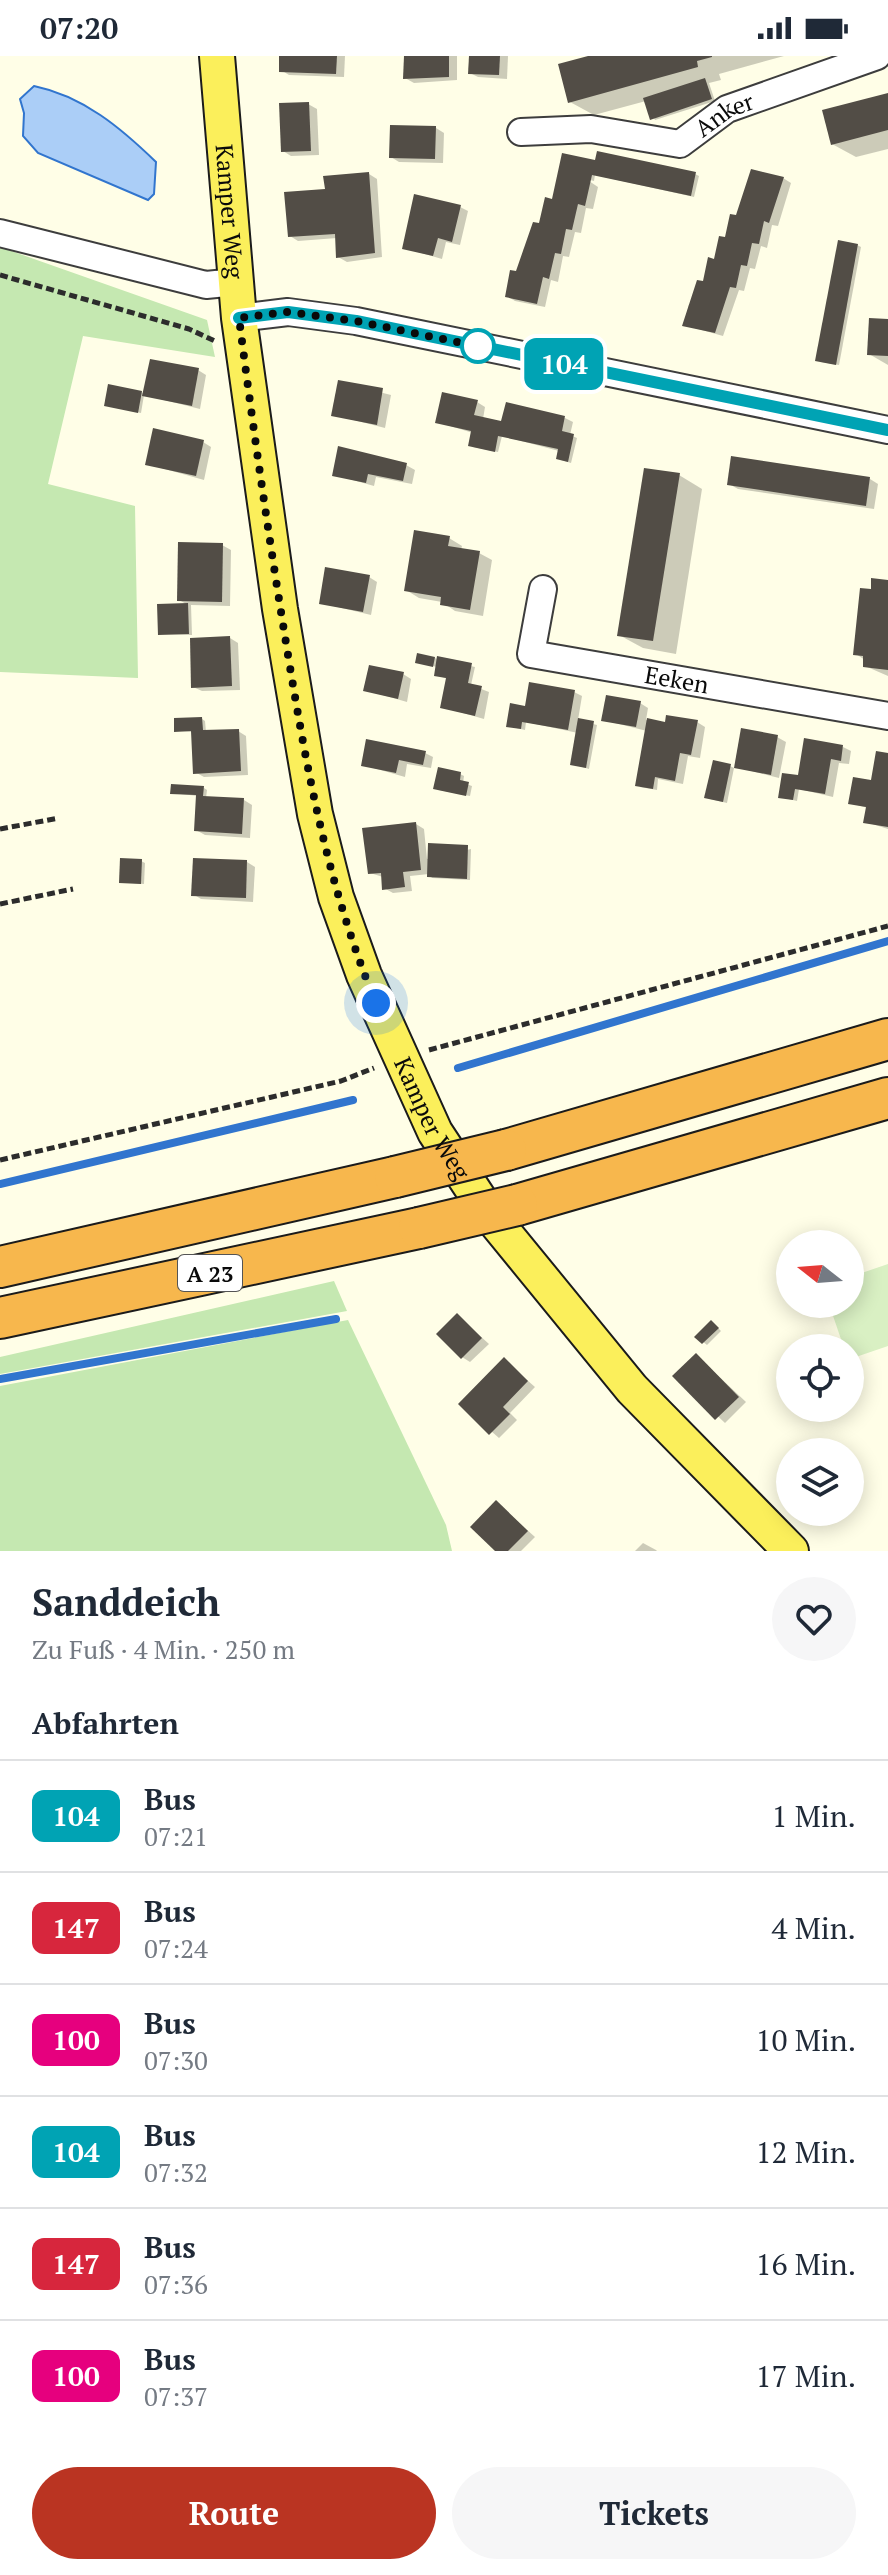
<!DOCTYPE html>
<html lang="de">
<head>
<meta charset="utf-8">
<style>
  :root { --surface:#fff; --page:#f6f6f7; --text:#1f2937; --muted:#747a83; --line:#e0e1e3; --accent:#ba3422 }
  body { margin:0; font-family:"PT Serif",serif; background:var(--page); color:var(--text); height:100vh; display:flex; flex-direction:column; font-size:30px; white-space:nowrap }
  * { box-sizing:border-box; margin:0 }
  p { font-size:26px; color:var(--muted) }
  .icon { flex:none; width:44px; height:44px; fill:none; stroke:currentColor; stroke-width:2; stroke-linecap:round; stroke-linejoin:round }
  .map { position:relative; height:1495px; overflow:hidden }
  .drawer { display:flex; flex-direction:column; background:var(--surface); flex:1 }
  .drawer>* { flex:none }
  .badge { padding:0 16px; border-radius:12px; font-size:28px; line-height:52px }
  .needle { width:52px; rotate:287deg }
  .buttons { position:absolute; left:776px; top:1174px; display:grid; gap:16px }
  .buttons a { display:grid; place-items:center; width:88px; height:88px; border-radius:50%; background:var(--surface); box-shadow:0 4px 20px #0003; font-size:40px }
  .you { position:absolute; width:40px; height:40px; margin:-20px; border:6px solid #fff; border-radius:50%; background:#1a73e8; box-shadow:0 0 0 12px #1a73e833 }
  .map>.badge { position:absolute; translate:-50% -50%; box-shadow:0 0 0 4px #fff }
  h2 { padding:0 32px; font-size:30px; line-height:72px }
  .round { display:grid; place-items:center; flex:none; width:84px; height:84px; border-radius:42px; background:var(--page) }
  .head { display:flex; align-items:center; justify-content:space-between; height:136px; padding:0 32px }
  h1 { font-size:38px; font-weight:600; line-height:60px }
  .cta { display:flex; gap:16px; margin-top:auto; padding:16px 32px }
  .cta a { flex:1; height:92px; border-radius:48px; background:var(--accent); color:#fff; font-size:32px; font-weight:600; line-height:92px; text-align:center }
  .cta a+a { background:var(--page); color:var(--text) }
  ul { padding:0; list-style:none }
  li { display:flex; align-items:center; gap:24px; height:112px; padding:0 32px; border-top:2px solid var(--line) }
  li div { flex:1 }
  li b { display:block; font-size:30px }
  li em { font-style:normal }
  li .badge { min-width:88px; font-weight:700; text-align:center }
  .status { display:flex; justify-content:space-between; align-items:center; height:56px; padding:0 40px; background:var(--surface); direction:ltr }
  .status svg { height:22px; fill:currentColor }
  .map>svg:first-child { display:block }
  .green { fill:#c5e8b1 }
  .pitch { fill:#d9f0c3 }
  .water { fill:#abcef7; stroke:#3175ce; stroke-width:2 }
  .shadow { fill:#0003 }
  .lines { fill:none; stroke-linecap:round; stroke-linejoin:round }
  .stream { stroke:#3175ce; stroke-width:8 }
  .building { fill:#524d46 }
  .minor-casing { stroke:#3d3d3d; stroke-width:30 }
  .major-casing { stroke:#1b1b1b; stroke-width:38 }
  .highway-casing { stroke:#1b1b1b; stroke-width:44 }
  .path { stroke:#2c2c2c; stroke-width:5; stroke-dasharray:8 4; stroke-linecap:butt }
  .minor { stroke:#fff; stroke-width:26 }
  .major { stroke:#fbef5b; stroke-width:34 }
  .highway { stroke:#f7b74d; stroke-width:40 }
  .highway-bridge-casing { stroke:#1b1b1b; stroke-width:44; stroke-linecap:butt }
  .highway-bridge { stroke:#f7b74d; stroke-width:40 }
  .line-casing { stroke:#fff; stroke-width:18 }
  .line { stroke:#00a3b4; stroke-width:12 }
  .walk { stroke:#0a0a0a; stroke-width:8; stroke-dasharray:0 14.4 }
  .stop-dot { fill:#fff; stroke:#00a3b4; stroke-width:4 }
  .labels { text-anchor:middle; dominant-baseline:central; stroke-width:8; stroke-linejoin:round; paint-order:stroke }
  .shield { fill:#fff; stroke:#545454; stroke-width:2 }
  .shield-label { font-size:22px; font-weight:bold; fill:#0a0a0a }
  .street-label { font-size:24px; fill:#0a0a0a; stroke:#fff }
</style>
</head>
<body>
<div class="status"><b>07:20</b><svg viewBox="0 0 49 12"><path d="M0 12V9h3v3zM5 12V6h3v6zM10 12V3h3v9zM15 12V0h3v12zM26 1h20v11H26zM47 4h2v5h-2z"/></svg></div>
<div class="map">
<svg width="888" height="1495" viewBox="0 0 888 1495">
  <rect width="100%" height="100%" fill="#fffee7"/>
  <g class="green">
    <polygon points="0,191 207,264 215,301 83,280 48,428 135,450 138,622 0,616"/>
    <polygon points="334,1225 347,1255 0,1318 0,1301"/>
    <polygon points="348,1264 446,1469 452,1495 0,1495 0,1330"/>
  </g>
  <polygon class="pitch" points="888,1208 888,1290 850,1303 850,1292 844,1292 829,1248 850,1248 850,1221"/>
  <path class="water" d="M34,30C83,40 121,72 156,106L154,138L148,144L38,97L23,80L24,57L20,43Z"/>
  <g class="shadow">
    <polygon points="281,0 345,0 344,21 289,19 281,14"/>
    <polygon points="406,0 457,0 457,24 414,27 405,22"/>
    <polygon points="471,0 508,0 507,23 478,21 470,17"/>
    <polygon points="595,0 784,0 719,18 721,24 709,27 715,45 655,64 646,45 594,59 570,46"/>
    <polygon points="888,39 888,93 856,101 832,88"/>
    <polygon points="308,48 317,53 319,99 291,100 283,95"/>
    <polygon points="436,72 444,77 443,107 399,106 391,101"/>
    <polygon points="563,100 695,118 699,120 694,141 595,119 594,125 586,123 598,131 593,153 586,152 581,177 575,176 569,201 563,200 558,226 551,224 545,251 515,245 507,240 518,218 524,192 529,193 553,145"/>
    <polygon points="369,118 377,123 382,201 347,206 338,201 337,182 298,185 290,180 327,135"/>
    <polygon points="783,122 791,127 778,170 772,169 767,192 761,190 755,213 750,212 744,235 739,234 723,280 684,269 689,248 694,249 738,162"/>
    <polygon points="460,151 468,155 460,189 446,186 442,203 404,192"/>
    <polygon points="857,189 861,191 839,309 821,306"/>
    <polygon points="888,265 888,309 869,298"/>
    <polygon points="198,314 206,319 200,353 144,339 141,357 106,349 141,336 145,339"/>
    <polygon points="340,326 391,339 385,372 334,359"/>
    <polygon points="477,346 485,351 483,363 501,367 565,362 573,366 570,379 577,382 571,407 561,404 559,395 502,380 498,396 473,391 473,377 437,366"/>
    <polygon points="203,386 211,391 204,424 147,408"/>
    <polygon points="406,409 415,414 412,428 376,421 374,430 335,419"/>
    <polygon points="679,419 702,433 676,598 643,592 619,579"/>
    <polygon points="870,423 878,428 874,453 738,433 729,428"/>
    <polygon points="449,482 462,490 461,494 479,497 492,504 483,560 455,555 442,546 419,542 406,534"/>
    <polygon points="222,489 231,494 230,550 191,549 192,579 160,578 188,549 179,544"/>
    <polygon points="369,521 377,526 371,559 321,547"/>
    <polygon points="888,526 888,620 865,610 865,604 856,598 872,535"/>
    <polygon points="230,582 238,587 240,634 202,635 193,631"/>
    <polygon points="434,602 475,611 471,629 489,636 484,663 442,651 448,623 436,619 437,611 417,606"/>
    <polygon points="403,618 411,623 407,646 365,634"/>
    <polygon points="574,636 582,640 578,664 597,669 589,713 572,708 578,677 526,666 525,674 508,670 524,652"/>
    <polygon points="640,647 648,652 646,664 666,668 697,666 705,671 700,702 688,700 683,728 658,723 657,734 640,731 647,675 603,664"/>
    <polygon points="202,663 205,665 206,676 238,675 246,680 248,719 204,721 195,716 193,676 176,675"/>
    <polygon points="777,681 786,686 779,722 736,711"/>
    <polygon points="843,691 851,695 849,708 839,707 833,741 799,733 797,745 780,741 799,722"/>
    <polygon points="425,697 433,701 431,712 407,708 405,721 363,709"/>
    <polygon points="888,699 888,773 866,766 868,752 850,747 872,726"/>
    <polygon points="730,710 734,712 727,747 710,743"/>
    <polygon points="460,718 464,720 463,727 472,730 470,740 439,734"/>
    <polygon points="204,732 207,734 206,742 244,744 252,749 250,782 205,779 196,774 198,740 172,737"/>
    <polygon points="416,768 424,773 427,803 471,793 470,824 432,822 429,818 410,820 412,835 393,837 384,832 383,821 370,817"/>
    <polygon points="141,805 145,807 144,828 121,826"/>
    <polygon points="247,806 255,811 253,846 201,843 193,838"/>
    <polygon points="458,1260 489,1288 470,1306 462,1301"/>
    <polygon points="715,1269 721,1275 707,1289 697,1281"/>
    <polygon points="696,1299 746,1346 725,1367 675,1320"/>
    <polygon points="504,1304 535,1331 510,1357 517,1364 499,1382 460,1348"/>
    <polygon points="497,1447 535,1481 521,1495 498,1495"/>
    <polygon points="643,1487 656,1494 657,1495 635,1495"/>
  </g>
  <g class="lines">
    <g class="stream">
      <polyline points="458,1012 888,885"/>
      <polyline points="0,1128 353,1044"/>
      <polyline points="0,1323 336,1263"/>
    </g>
  </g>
  <g class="building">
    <polygon points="279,0 337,0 336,18 279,16"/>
    <polygon points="404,0 449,0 449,21 403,23"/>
    <polygon points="469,0 500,0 499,19 468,18"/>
    <polygon points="588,0 712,0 712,1 697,5 698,11 568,47 558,8"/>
    <polygon points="705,22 712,43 650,64 643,42"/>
    <polygon points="888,37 888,74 831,89 822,54"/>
    <polygon points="309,46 311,95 281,96 279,47"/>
    <polygon points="390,69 436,70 435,103 389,102"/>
    <polygon points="597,95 696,116 691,140 592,119 585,150 578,148 572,174 566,173 561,198 555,197 549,223 543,221 537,248 505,241 510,214 516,215 533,166 539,167 545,141 552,143 562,97 595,104"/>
    <polygon points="751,113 784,121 769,167 764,165 759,188 752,187 747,210 741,209 736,232 730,231 715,277 682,270 697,224 703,225 708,201 714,203 719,180 725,181 730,158 736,159"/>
    <polygon points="369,116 375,197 336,202 335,178 288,181 284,136 325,133 323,120"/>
    <polygon points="414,138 461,149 452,186 438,182 433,200 402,193"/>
    <polygon points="838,184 858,188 836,309 815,305"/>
    <polygon points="869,262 888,263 888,300 867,299"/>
    <polygon points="150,303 199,312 192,350 142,340"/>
    <polygon points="338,324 383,332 377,369 331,360"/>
    <polygon points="108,328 142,335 138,357 104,350"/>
    <polygon points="442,336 478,344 474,359 501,365 506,346 565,360 562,375 574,378 568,406 556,403 558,393 498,380 495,396 468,390 471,375 435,367"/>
    <polygon points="153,372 204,384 196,420 145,409"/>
    <polygon points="338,390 407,407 403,425 368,418 366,427 332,420"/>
    <polygon points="731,400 870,421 866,450 727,429"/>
    <polygon points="644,412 680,417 653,585 617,580"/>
    <polygon points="414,474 450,480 448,490 480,495 470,554 440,549 441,541 404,535"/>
    <polygon points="178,486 223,487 222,546 177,545"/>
    <polygon points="325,511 370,519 363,556 319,548"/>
    <polygon points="871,522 888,524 888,614 863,611 863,600 853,599 860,532 871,533"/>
    <polygon points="188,547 189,578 158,579 157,548"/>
    <polygon points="230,580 232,630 191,632 190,582"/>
    <polygon points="417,597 435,601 433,611 415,607"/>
    <polygon points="437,600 472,607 468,627 482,630 475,660 440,652 446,622 434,620"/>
    <polygon points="369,609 404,616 398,643 363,635"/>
    <polygon points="529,626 575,634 568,674 522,666 521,673 506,671 510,647 525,650"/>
    <polygon points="606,639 641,645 636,671 601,665"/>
    <polygon points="666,659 698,664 691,699 680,697 675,725 655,721 653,733 635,730 647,662 665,666"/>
    <polygon points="202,661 203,674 239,673 241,715 193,718 191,675 174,676 174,662"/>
    <polygon points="578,662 594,665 586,712 570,709"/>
    <polygon points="741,672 778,679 771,719 734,712"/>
    <polygon points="804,682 843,689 841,705 831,703 825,738 795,733 793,744 778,742 782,717 798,719"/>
    <polygon points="366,683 426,695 423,709 399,704 396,717 361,710"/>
    <polygon points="876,695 888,697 888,771 863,767 866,751 848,748 853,721 871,724"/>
    <polygon points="713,704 731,708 723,746 704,742"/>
    <polygon points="438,711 461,716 460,724 469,726 466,740 433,733"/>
    <polygon points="171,728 204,730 203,740 244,742 242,778 194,775 196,739 170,738"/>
    <polygon points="416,766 421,814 403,816 405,831 382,834 381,817 368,818 362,772"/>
    <polygon points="428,787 468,789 467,823 427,821"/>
    <polygon points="120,802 142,803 141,828 119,827"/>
    <polygon points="193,802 247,804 246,842 191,840"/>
    <polygon points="457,1257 482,1282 461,1303 436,1278"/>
    <polygon points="711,1264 719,1272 702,1288 694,1281"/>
    <polygon points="696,1297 739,1341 715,1364 672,1320"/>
    <polygon points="504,1301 528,1325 503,1351 510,1358 489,1379 458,1348"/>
    <polygon points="496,1444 528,1475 508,1495 495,1495 470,1471"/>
  </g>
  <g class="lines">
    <g class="minor-casing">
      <g id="minor">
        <path id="s1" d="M521,76L591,73L680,88L727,53L877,0"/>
        <polyline points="0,177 206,229 236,226"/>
        <polyline points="239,262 288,256 356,265 888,374"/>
        <path id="s2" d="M543,533L531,598L888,660"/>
      </g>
    </g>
    <g class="major-casing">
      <g id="major">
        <path id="s3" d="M217,0L239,262L280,553L315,758L336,841L364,919L435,1076L489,1158L632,1333L791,1495"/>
      </g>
    </g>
    <g class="highway-casing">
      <g id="highway">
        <polyline points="506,1094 888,983"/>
        <polyline points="517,1149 888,1042"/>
        <polyline points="0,1211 395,1121"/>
        <polyline points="0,1262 419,1172"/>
      </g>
    </g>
    <g class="path">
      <polyline points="0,219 189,273 215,285"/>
      <polyline points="0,773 59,762"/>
      <polyline points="0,848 73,833"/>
      <polyline points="429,994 888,870"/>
      <polyline points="0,1104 341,1025 374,1012"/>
    </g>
    <use href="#minor" class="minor"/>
    <use href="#major" class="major"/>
    <use href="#highway" class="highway"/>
    <g class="highway-bridge-casing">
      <g id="highway-bridge">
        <polyline points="395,1121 506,1094"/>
        <polyline points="419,1172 517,1149"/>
      </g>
    </g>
    <use href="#highway-bridge" class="highway-bridge"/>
  </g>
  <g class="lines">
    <g class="line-casing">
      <polyline id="line" points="239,262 288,256 356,265 888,374"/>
    </g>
    <use href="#line" class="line"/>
    <path class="walk" d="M376,947C328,832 307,715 287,593C269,483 253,372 239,262L288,256L356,265L481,291L478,290"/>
  </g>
  <circle class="stop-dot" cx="478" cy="290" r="16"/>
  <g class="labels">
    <rect class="shield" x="178" y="1199" width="64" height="36" rx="6"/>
    <g class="shield-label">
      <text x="210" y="1217">A 23</text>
    </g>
    <g class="street-label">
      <text stroke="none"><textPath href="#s1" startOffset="214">Anker</textPath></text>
      <text stroke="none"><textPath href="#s3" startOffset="156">Kamper Weg</textPath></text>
      <text stroke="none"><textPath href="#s2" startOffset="214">Eeken</textPath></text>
      <text stroke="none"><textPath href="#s3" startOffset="1092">Kamper Weg</textPath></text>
    </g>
  </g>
</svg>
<div class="buttons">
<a><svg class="needle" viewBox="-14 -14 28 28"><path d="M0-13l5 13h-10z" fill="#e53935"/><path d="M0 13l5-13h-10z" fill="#747a83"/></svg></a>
<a><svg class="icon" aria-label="locate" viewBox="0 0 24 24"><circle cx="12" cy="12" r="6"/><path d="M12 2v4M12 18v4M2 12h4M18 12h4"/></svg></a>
<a><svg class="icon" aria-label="layers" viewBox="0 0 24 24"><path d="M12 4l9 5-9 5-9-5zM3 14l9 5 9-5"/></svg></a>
</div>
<div class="you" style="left:376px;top:947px"></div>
<b class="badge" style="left:564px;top:308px;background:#00a3b4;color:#fff">104</b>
</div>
<section class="drawer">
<div class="head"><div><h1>Sanddeich</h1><p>Zu Fuß · 4 Min. · 250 m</p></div><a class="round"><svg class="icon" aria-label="heart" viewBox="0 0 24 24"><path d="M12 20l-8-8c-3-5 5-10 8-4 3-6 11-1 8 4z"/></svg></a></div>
<h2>Abfahrten</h2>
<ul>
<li><span class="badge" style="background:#00a3b4;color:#fff">104</span><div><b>Bus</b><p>07:21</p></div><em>1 Min.</em></li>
<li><span class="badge" style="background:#d7263d;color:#fff">147</span><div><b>Bus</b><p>07:24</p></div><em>4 Min.</em></li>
<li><span class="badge" style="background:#e6007e;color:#fff">100</span><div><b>Bus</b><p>07:30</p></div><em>10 Min.</em></li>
<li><span class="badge" style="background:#00a3b4;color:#fff">104</span><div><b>Bus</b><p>07:32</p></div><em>12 Min.</em></li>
<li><span class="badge" style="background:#d7263d;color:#fff">147</span><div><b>Bus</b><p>07:36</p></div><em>16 Min.</em></li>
<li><span class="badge" style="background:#e6007e;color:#fff">100</span><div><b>Bus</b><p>07:37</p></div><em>17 Min.</em></li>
</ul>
<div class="cta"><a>Route</a><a>Tickets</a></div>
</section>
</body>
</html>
